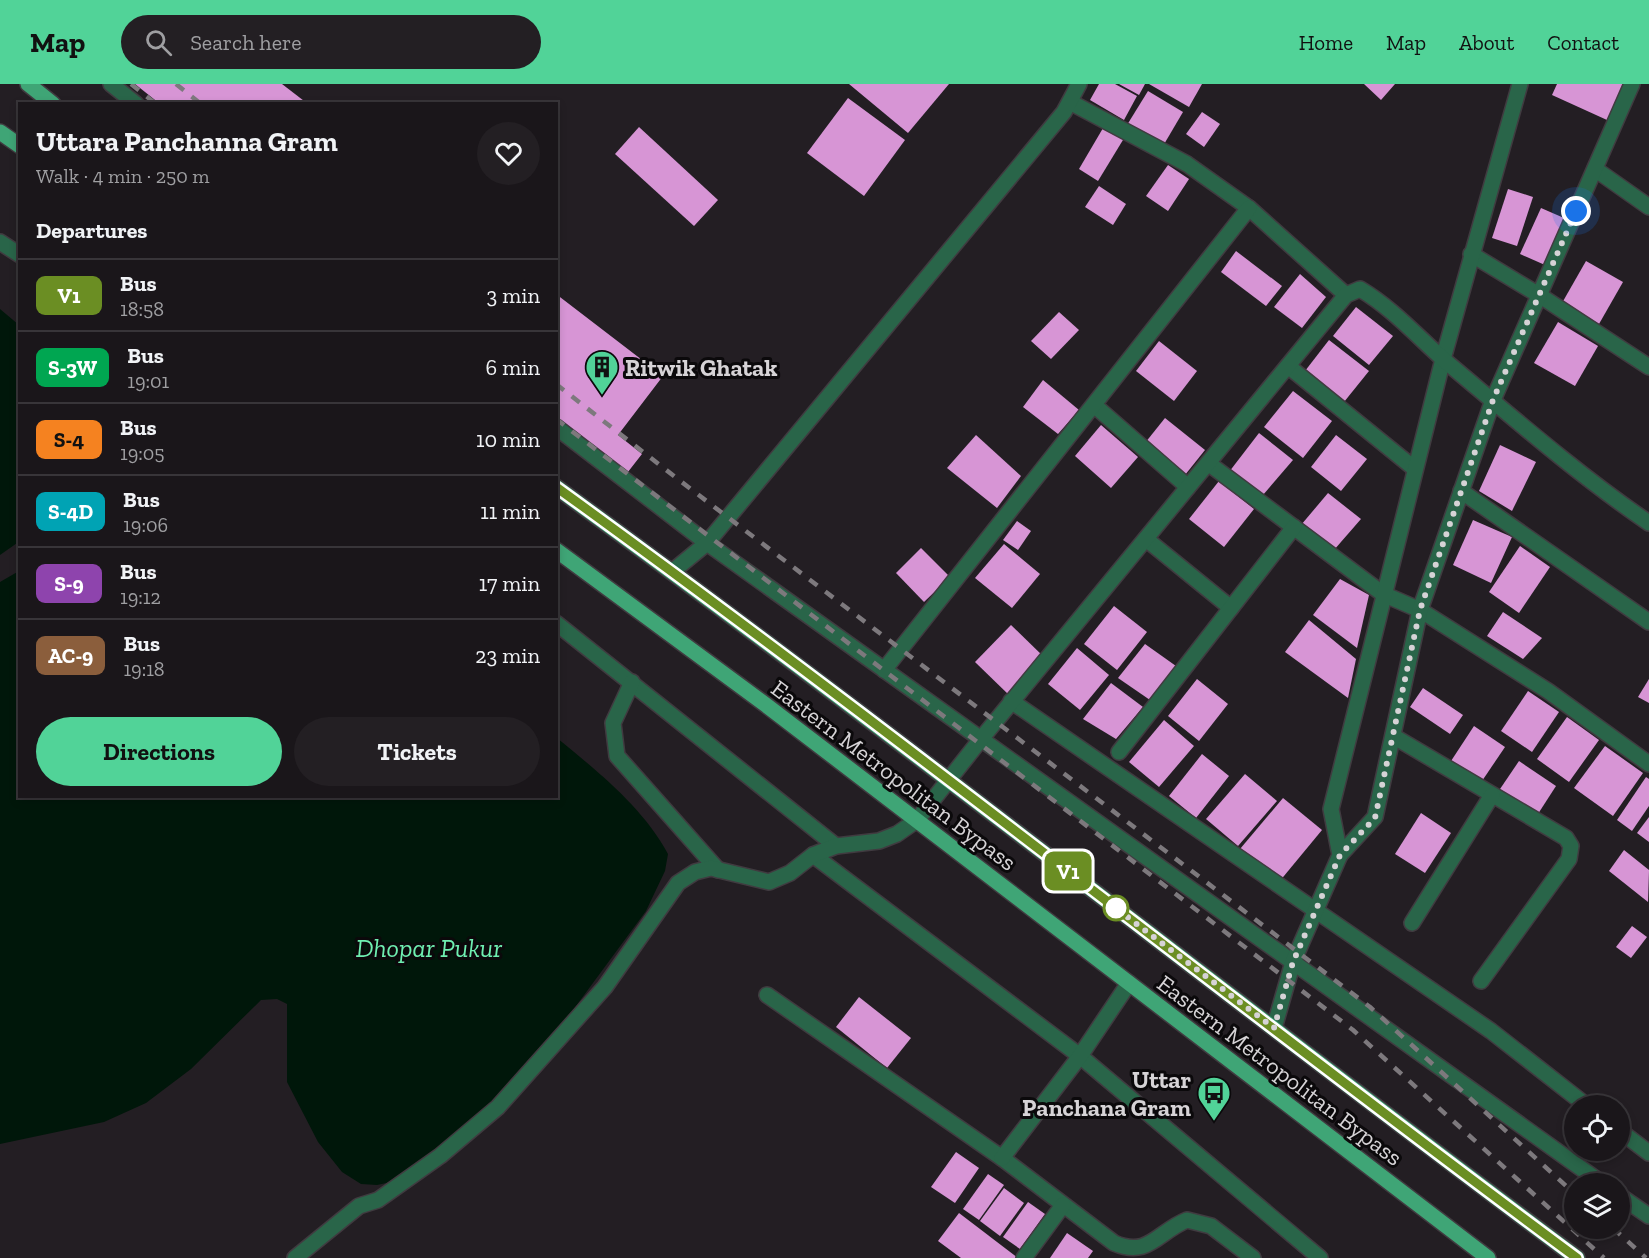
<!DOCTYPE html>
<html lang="en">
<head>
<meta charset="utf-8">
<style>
  :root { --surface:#1a161a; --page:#231f23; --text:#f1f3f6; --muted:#9f9fa2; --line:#383539; --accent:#51d398 }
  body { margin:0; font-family:"Zilla Slab",serif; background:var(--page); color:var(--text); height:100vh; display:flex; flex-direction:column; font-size:22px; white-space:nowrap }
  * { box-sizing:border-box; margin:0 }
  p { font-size:20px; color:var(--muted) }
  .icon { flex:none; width:33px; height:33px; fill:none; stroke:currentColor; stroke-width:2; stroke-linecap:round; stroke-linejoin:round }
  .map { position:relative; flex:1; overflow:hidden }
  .sheet { position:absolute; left:18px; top:18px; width:540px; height:696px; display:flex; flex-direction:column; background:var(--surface); border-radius:0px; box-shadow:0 3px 9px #0003,0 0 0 2px var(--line) }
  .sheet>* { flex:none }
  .badge { padding:0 12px; border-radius:9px; font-size:21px; line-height:39px }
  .fabs { position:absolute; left:1564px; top:1011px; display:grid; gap:12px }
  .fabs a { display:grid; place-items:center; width:66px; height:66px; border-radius:50%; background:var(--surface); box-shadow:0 3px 9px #0003,0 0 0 2px var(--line); font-size:30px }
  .you { position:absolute; width:30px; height:30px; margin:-15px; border:4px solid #fff; border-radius:50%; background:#1a73e8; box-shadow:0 0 0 9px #1a73e833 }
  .map>.badge { position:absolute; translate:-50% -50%; box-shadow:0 0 0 3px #fff }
  h2 { padding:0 18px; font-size:22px; line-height:54px }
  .round { display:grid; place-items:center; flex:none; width:63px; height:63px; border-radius:32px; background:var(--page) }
  .head { display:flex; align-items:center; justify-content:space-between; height:102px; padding:0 18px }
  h1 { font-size:28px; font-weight:800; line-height:45px }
  .cta { display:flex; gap:12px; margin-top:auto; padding:12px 18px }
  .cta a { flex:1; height:69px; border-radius:36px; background:var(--accent); color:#111; font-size:24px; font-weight:800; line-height:69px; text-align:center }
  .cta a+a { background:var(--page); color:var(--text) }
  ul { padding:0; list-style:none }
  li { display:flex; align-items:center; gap:18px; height:72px; padding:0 18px; border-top:2px solid var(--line) }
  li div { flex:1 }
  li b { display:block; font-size:22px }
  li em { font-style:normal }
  li .badge { min-width:66px; font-weight:700; text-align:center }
  header { display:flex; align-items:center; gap:36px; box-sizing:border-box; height:84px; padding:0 30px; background:var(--accent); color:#111 }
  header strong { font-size:28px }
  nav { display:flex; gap:33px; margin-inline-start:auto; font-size:21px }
  .search { width:420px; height:54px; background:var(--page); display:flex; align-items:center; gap:15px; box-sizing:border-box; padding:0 21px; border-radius:33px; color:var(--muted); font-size:22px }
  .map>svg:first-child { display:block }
  .water { fill:#00170a }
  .building { fill:#d795d5 }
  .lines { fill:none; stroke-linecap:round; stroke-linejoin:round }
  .minor-casing { stroke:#403b40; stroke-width:18 }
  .major-casing { stroke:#403b40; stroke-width:18 }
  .minor { stroke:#296549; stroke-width:15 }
  .major { stroke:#3fa576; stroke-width:15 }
  .rail { stroke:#7d797d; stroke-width:4.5; stroke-dasharray:10 10; stroke-linecap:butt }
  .line-casing { stroke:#fff; stroke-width:14 }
  .line { stroke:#6b8e23; stroke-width:9 }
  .walk { stroke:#d6d3d6; stroke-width:6; stroke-dasharray:0 10.8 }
  .stop-dot { fill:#fff; stroke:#6b8e23; stroke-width:3 }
  .labels { text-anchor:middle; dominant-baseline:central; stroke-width:6; stroke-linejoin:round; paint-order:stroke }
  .poi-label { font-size:24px; font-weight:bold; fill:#d6d3d6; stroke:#0b090b; text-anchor:start }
  .street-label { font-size:24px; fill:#d6d3d6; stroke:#0b090b }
  .water-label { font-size:26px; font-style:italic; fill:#6fefb1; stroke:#0b090b }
</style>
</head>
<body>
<header>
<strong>Map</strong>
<div class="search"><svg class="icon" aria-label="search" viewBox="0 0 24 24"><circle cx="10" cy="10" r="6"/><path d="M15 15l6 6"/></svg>Search here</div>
<nav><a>Home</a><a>Map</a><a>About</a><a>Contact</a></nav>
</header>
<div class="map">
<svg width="1649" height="1174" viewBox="0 0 1649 1174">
  <rect width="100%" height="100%" fill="#231e23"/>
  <g class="water">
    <polygon points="0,225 19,241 20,457 0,471"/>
    <path d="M19,487L20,712H556L557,654C597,687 643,723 668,770L665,787L646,827L562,941L507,1005L473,1040L396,1097L377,1101L361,1100L342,1088L318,1058L287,998V920L277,915L261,916L191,985L146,1019L104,1038L0,1060V498Z"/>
  </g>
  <g class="building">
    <polygon points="135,0 282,0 308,20 160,20"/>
    <polygon points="849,0 949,0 908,49"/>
    <polygon points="1099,0 1115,0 1137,12 1124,36 1090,16"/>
    <polygon points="1119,0 1145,0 1139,11"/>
    <polygon points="1149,0 1202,0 1189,23"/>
    <polygon points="1364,0 1395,0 1381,16"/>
    <polygon points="1557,0 1622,0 1624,1 1607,36 1552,11"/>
    <polygon points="1148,7 1183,28 1163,62 1127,41"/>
    <polygon points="848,14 905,56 864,112 807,69"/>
    <polygon points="1202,28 1220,40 1204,63 1186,50"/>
    <polygon points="1106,39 1126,51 1098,97 1079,85"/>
    <polygon points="639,43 718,116 694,142 615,70"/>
    <polygon points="1168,81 1189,95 1168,127 1146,112"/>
    <polygon points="1099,102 1126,120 1113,141 1085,123"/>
    <polygon points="1508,105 1533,113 1517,162 1492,154"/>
    <polygon points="1541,124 1564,134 1545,181 1520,170"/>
    <polygon points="1236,167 1282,202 1266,222 1221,188"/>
    <polygon points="1586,177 1623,198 1599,240 1562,219"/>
    <polygon points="1300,190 1326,213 1302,244 1274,223"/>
    <polygon points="556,210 663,292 618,351 642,370 624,393 556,341"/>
    <polygon points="1356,223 1393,252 1369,281 1333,252"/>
    <polygon points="1059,228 1079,246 1051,275 1031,257"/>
    <polygon points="1558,238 1598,262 1575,302 1534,279"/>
    <polygon points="1329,256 1369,287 1344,318 1305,287"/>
    <polygon points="1159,257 1197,287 1174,317 1136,287"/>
    <polygon points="1043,296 1079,326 1058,350 1023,323"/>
    <polygon points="1293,307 1332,337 1303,374 1264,343"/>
    <polygon points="1165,334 1205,366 1185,391 1145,359"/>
    <polygon points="1101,341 1138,373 1111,404 1075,372"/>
    <polygon points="1259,349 1293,376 1263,411 1229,388"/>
    <polygon points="976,351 1021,392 997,424 947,384"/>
    <polygon points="1336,351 1367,375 1341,407 1311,383"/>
    <polygon points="1500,361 1536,378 1512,427 1479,407"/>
    <polygon points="1219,397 1254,425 1224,463 1189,435"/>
    <polygon points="1328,409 1361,435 1334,466 1301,441"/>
    <polygon points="1473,436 1512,453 1491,499 1453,481"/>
    <polygon points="1017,437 1031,447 1018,466 1003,456"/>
    <polygon points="1004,460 1040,490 1012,524 975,494"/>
    <polygon points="1520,462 1550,483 1519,529 1489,508"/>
    <polygon points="921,464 950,493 924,518 896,489"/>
    <polygon points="1340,495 1369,511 1357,564 1313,531"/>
    <polygon points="1114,522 1147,548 1117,586 1084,560"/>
    <polygon points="1503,528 1542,554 1523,575 1487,552"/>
    <polygon points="1309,536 1356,575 1348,614 1285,568"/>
    <polygon points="1011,541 1046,575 1010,612 975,578"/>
    <polygon points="1145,560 1176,582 1150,616 1118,594"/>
    <polygon points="1077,564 1109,591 1080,626 1048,600"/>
    <polygon points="1197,595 1228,620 1199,657 1168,632"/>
    <polygon points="1649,595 1649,619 1638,613"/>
    <polygon points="1111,599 1143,623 1116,655 1083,635"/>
    <polygon points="1423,604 1463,631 1450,650 1410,623"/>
    <polygon points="1528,607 1559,628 1532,668 1501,647"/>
    <polygon points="1567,633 1599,656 1569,698 1537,675"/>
    <polygon points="1164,636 1194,662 1159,703 1129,678"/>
    <polygon points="1474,642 1505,663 1482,697 1451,677"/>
    <polygon points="1605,662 1643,689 1613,732 1574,704"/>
    <polygon points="1202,670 1229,692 1196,734 1169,712"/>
    <polygon points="1519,677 1556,702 1536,733 1498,708"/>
    <polygon points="1245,690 1277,717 1238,762 1206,735"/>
    <polygon points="1646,693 1649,695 1649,722 1632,747 1617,736"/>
    <polygon points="1283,714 1322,746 1279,798 1240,765"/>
    <polygon points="1421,729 1451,749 1425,789 1395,770"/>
    <polygon points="1649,733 1649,758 1637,749"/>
    <polygon points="1624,766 1649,786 1648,818 1609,787"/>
    <polygon points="1632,842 1647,853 1631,874 1616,863"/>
    <polygon points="859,913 911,954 887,984 836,943"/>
    <polygon points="956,1068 979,1084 955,1119 931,1103"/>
    <polygon points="988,1090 1004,1101 979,1136 963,1125"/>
    <polygon points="1004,1104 1024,1119 1000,1152 980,1137"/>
    <polygon points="1028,1118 1045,1130 1020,1165 1003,1153"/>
    <polygon points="959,1129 1018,1174 961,1174 938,1157"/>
    <polygon points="1067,1149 1093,1167 1088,1174 1050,1174"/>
  </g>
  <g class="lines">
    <g class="minor-casing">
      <g id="minor">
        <polyline points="111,0 136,20"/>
        <polyline points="1070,18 1187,80 1249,124 1346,211"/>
        <polyline points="1595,85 1649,123"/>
        <polyline points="0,158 20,171"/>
        <polyline points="1471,170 1539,211 1649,283"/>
        <polyline points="1288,282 1415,385"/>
        <polyline points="1094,321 1188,403"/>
        <polyline points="556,343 707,459 1603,1100"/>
        <polyline points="1208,379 1383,510 1420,526 1548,607 1649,680"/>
        <polyline points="1461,407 1649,538"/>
        <polyline points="1146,455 1231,524"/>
        <polyline points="673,487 707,459 1064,28 1079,0"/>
        <polyline points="556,539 836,762"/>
        <polyline points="884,586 1249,124"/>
        <polyline points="632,598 613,639 617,672 718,786"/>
        <polyline points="1011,617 1491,947 1587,1022"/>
        <polyline points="1393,652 1566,754 1571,762 1569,775 1481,897"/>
        <polyline points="1119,668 1294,443"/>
        <polyline points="813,771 1080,972 1320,1174"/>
        <polyline points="1340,771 1375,733 1420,526 1493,316 1632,0"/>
        <polyline points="1412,839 1492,711"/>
        <path d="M767,911L1002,1074L1114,1159C1149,1174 1157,1148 1187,1136L1211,1142L1253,1174"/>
        <polyline points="1274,944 1293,878 1340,771 1331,725 1443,275 1520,0"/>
        <polyline points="1620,1047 1649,1069"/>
        <polyline points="1002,1074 1080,972 1129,899"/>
        <polyline points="1620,1112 1649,1132"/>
        <path d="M295,1174L359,1122L378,1116L440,1072L498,1023L605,903L678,799L695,788L711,784L769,798L790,789L813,771L836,762L879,757L897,750L917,736L981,655L1346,211L1360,205C1392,224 1417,252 1444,276C1511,332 1577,390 1649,439"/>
        <polyline points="1024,1174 1063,1121"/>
      </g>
    </g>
    <g class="major-casing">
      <g id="major">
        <polyline points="28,0 53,20"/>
        <polyline points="0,48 20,62"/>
        <path d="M556,403C901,654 1235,919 1577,1174"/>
        <polyline points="556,466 766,621 1488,1174"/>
      </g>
    </g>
    <use href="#minor" class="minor"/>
    <use href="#major" class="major"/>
    <g class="rail">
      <polyline points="131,0 156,20"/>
      <polyline points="176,0 201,20"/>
      <polyline points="556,300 679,396 1370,923 1575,1110"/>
      <polyline points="556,335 1353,946 1604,1174"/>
      <polyline points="1613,1144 1646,1174"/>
    </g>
  </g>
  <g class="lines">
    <g class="line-casing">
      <path id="line" d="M556,403C902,653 1234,920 1577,1174"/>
    </g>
    <use href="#line" class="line"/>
    <polyline class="walk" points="1116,824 1109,819 1274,944 1293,878 1340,771 1375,734 1420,526 1493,316 1576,127"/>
  </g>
  <defs>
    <g id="building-pin" transform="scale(1.725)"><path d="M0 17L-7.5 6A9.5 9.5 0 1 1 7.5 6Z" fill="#51d398" stroke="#0b090b"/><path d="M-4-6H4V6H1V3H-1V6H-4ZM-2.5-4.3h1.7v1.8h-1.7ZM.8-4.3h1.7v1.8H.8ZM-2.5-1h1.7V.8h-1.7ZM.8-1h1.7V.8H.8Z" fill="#111"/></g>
    <g id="bus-pin" transform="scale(1.725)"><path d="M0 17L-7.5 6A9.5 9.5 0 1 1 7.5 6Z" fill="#51d398" stroke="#0b090b"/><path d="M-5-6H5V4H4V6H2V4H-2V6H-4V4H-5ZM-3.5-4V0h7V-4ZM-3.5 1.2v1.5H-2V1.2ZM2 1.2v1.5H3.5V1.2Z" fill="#111"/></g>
  </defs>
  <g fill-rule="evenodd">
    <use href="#building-pin" x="602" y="283"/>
    <use href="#bus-pin" x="1214" y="1009"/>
  </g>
  <circle class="stop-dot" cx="1116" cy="824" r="12"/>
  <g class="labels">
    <g class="poi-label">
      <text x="625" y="283">Ritwik Ghatak</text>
      <text x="1191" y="995" text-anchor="end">Uttar<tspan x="1191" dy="28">Panchana Gram</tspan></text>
    </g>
    <g class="street-label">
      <text transform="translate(894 691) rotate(37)">Eastern Metropolitan Bypass</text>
      <text transform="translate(1280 986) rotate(37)">Eastern Metropolitan Bypass</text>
    </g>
    <g class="water-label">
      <text x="429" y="864">Dhopar Pukur</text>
    </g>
  </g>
</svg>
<div class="fabs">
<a><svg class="icon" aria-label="locate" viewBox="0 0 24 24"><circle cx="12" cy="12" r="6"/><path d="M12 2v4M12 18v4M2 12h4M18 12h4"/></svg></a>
<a><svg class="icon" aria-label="layers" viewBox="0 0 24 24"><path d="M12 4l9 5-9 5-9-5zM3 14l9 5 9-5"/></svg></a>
</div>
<div class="you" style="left:1576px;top:127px"></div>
<b class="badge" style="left:1068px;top:787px;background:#6b8e23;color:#fff">V1</b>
<section class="sheet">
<div class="head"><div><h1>Uttara Panchanna Gram</h1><p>Walk · 4 min · 250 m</p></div><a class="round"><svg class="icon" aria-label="heart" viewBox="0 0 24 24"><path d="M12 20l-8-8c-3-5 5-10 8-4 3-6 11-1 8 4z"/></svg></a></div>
<h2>Departures</h2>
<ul>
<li><span class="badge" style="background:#6b8e23;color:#fff">V1</span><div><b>Bus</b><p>18:58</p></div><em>3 min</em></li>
<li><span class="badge" style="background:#00a651;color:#fff">S-3W</span><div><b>Bus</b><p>19:01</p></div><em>6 min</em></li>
<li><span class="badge" style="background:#f58220;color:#111">S-4</span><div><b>Bus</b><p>19:05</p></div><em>10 min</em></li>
<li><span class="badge" style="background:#00a3b4;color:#fff">S-4D</span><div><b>Bus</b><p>19:06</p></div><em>11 min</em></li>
<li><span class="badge" style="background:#8e44ad;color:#fff">S-9</span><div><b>Bus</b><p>19:12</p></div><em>17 min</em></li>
<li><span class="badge" style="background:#8b5e3c;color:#fff">AC-9</span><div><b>Bus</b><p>19:18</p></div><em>23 min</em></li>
</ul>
<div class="cta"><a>Directions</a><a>Tickets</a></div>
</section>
</div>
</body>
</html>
